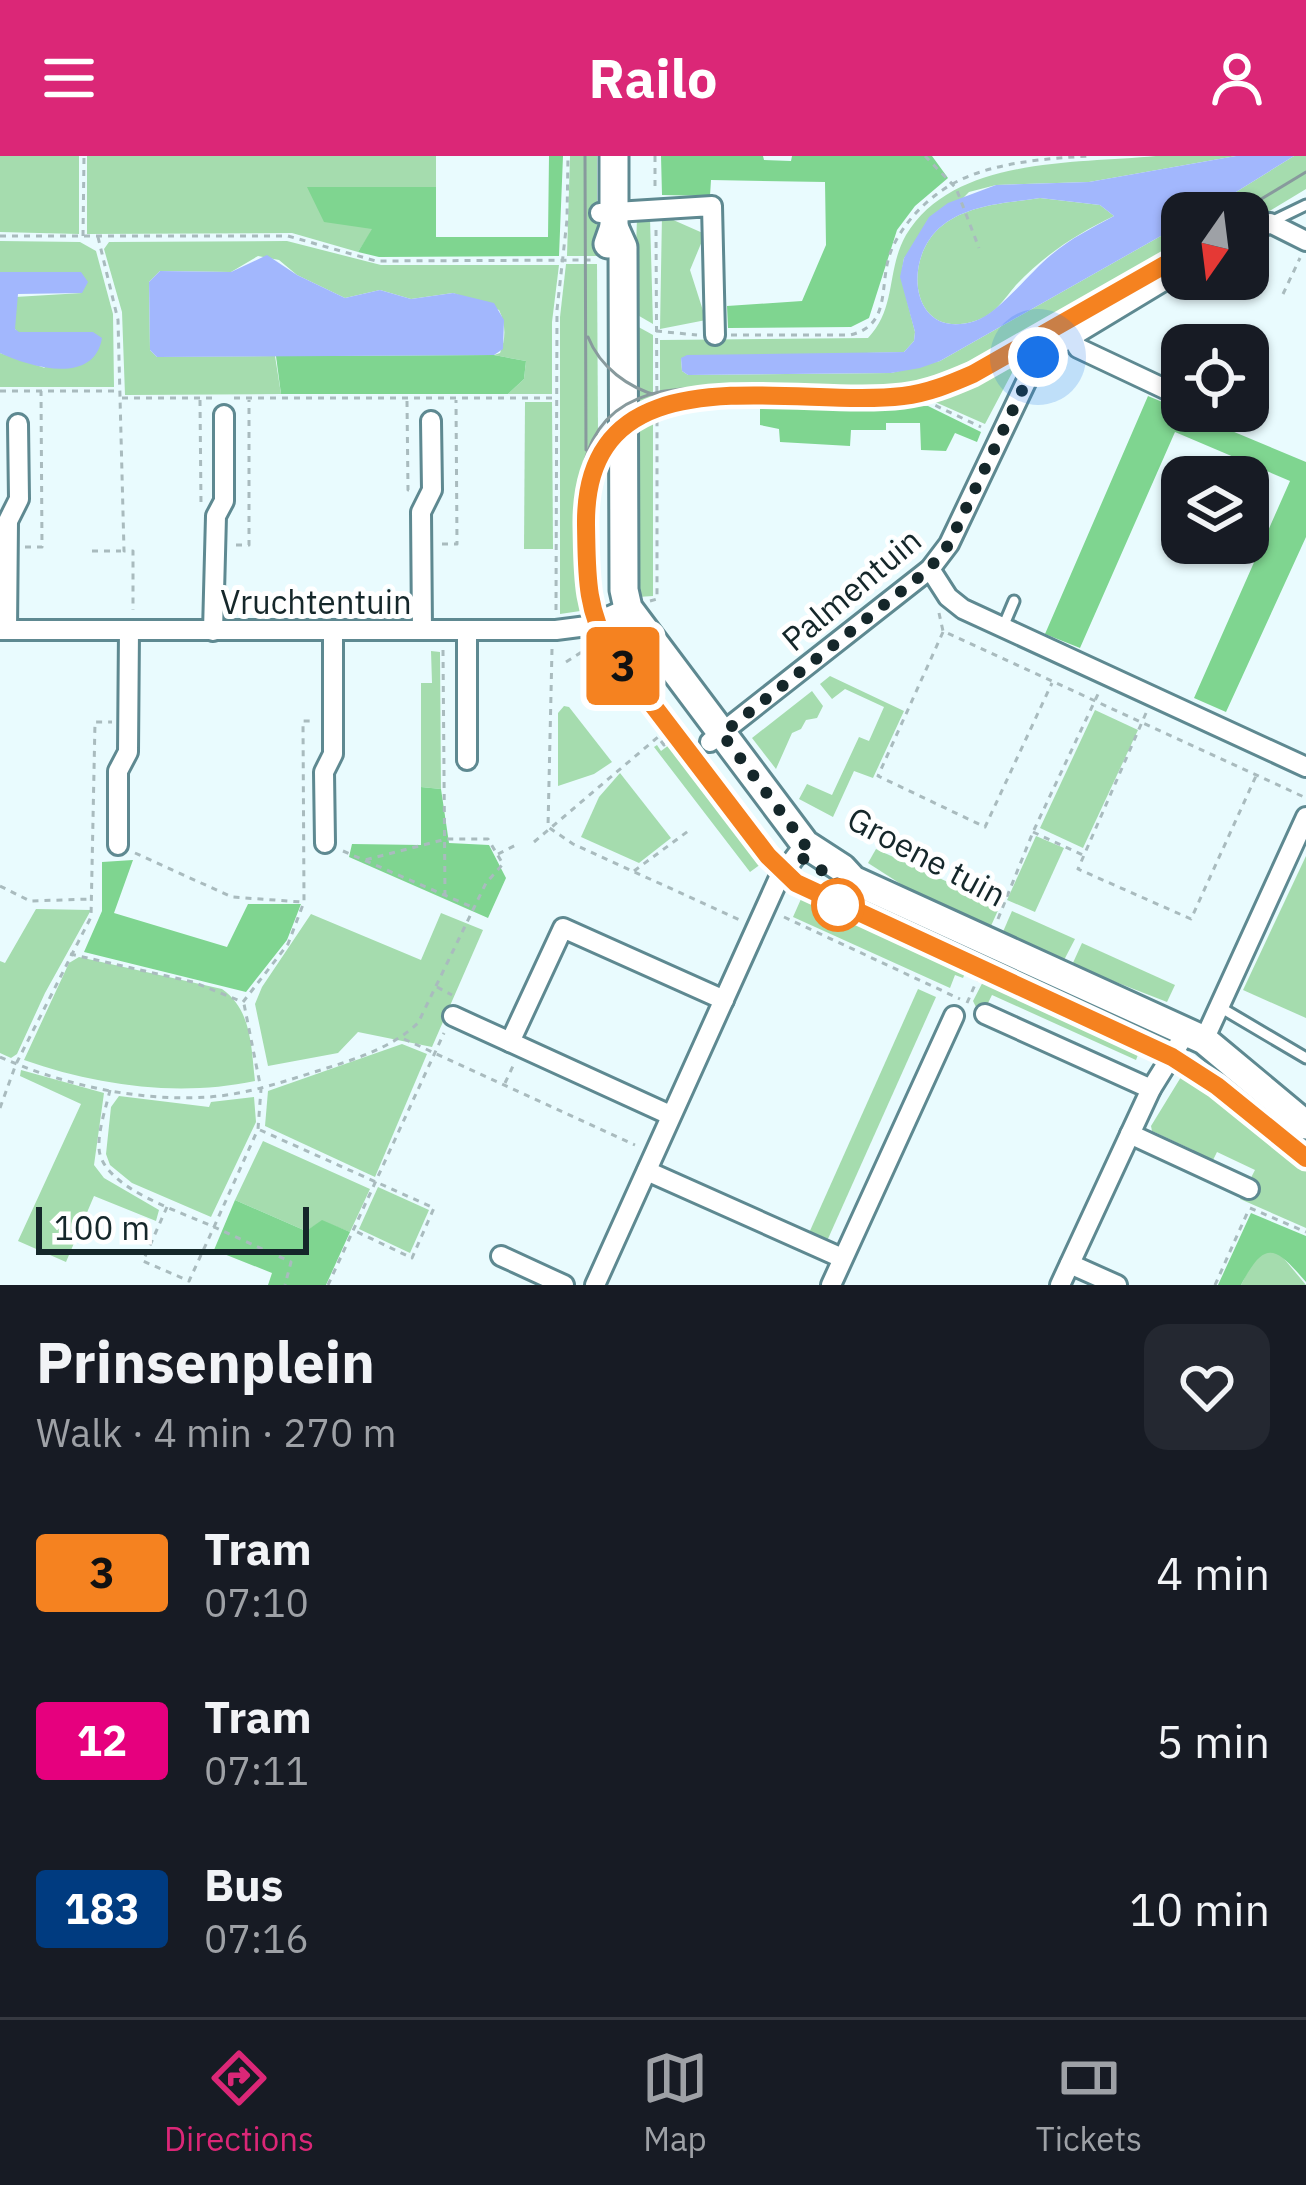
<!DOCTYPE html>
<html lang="en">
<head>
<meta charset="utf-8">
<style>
  :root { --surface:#171b24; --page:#242831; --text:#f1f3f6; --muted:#9ea1a6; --line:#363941; --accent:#db2777 }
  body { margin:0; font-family:"IBM Plex Sans",sans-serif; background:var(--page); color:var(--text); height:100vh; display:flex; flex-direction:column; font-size:45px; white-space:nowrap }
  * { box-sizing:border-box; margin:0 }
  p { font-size:39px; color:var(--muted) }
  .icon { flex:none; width:66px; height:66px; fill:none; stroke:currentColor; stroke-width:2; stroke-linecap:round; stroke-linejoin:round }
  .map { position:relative; height:1129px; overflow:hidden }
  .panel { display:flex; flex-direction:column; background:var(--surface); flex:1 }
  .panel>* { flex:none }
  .badge { padding:0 24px; border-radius:9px; font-size:42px; line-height:78px }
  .needle { width:78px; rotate:194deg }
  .tools { position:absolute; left:1161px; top:36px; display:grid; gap:24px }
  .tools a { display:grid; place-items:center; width:108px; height:108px; border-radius:24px; background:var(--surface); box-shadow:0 3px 9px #0004; font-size:60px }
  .scale { position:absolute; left:36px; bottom:30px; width:273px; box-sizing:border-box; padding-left:12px; border:6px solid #15272a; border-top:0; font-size:33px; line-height:42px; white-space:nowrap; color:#15272a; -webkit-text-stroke:9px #fff; paint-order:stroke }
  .you { position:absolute; width:60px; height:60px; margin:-30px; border:9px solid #fff; border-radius:50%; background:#1a73e8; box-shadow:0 0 0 18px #1a73e833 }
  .map>.badge { position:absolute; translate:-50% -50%; box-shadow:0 0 0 6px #fff }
  .round { display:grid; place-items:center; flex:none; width:126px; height:126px; border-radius:24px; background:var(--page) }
  .head { display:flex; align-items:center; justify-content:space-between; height:204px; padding:0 36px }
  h1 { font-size:57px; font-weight:700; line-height:90px }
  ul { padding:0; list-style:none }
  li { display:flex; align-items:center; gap:36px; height:168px; padding:0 36px }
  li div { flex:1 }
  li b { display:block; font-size:45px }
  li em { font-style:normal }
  li .badge { min-width:132px; font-weight:700; text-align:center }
  header { display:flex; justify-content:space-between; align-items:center; height:156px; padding:0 36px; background:var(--accent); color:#fff; font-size:54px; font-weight:700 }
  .dock { display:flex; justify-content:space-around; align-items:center; height:168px; border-top:3px solid var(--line); background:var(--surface); font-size:33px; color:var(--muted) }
  .dock a { display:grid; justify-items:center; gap:6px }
  .dock .current { color:var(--accent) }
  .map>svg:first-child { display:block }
  .green { fill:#a5dcae }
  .forest { fill:#7fd590 }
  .water { fill:#a2b7fd; fill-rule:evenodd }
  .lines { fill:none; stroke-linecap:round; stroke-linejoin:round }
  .lane-casing { stroke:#5e8991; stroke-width:15 }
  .street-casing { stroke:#5e8991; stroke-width:24 }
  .secondary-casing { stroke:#5e8991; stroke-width:33 }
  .path { stroke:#a9bbbe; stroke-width:3; stroke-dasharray:6 6; stroke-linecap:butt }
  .lane { stroke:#fff; stroke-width:9 }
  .street { stroke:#fff; stroke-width:18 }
  .secondary { stroke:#fff; stroke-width:27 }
  .tram { stroke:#889a9d; stroke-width:3 }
  .line-casing { stroke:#fff; stroke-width:27 }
  .line { stroke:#f58220; stroke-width:18 }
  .walk { stroke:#15272a; stroke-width:12; stroke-dasharray:0 21.6 }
  .stop-dot { fill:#fff; stroke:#f58220; stroke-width:6 }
  .labels { text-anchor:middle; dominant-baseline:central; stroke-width:10; stroke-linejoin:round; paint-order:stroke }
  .street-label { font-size:33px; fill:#15272a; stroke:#fff }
</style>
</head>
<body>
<header><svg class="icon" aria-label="menu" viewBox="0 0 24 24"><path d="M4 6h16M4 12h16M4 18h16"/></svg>Railo<svg class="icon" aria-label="person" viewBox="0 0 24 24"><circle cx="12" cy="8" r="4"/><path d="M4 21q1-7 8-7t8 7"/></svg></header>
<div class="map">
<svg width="1306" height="1129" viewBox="0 0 1306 1129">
  <rect width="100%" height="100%" fill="#e9fbfe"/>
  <g class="green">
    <polygon points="0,0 79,0 79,78 0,76"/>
    <polygon points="87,0 436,0 436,31 308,31 373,73 358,96 292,77 87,78"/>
    <polygon points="570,0 597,0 597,100 567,100"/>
    <path d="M1156,0H1236L1089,26L996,29L969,36L904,102L901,121L915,176L914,185L904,196L681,202L682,215L688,219L891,217L940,205L1182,68V105L1124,135L1022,198L985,268L926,242L696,247L679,249L660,259V184L868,182C897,152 886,114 906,79C954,0 1075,8 1156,0Z"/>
    <polygon points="1294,0 1306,0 1306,33 1248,68 1248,57 1202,57"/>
    <path d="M1040,42L1100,49L1114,60C1078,77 1044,99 1016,129C1004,143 995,159 975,165C910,186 901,101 943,69C970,48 1007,47 1040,42Z"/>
    <polygon points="662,59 705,78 690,114 706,164 660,173"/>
    <polygon points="637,62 650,62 653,168 634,157"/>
    <polygon points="0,85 80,86 96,95 113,158 114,231 0,231 0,197 45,212 15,173 15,141 82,137 80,116 0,116"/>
    <path d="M287,85L381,109H559L552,166V238H508L524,223L526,205L494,199L500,197C506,183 506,168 499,154L453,137L411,143L380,134L345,142L297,119L279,104L258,100L231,116L160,115L149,126L150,194L157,201L275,200L281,238L125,239L122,156L104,93L109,86Z"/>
    <polygon points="566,108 597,108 599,443 587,454 560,458 560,161"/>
    <polygon points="633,168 653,179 653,440 638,441"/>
    <polygon points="525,246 552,246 553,393 524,393"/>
    <polygon points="431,495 440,496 441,633 421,631 421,527 432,527"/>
    <polygon points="830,520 904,555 873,622 854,615 833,661 799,643 807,628 832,639 859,581 869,585 884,551 845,533 832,543 820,528"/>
    <polygon points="812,535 823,550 817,562 806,564 801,573 792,577 776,613 752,582"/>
    <polygon points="564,550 569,551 612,606 594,618 558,630 558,557"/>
    <polygon points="1095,554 1138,574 1083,692 1040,672"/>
    <polygon points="686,584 773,699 750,716 654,591 657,589 661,595 669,589 673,594"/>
    <polygon points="620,617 671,682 639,707 581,681 599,641"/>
    <polygon points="1036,680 1064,692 1035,756 1007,744"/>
    <polygon points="876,693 1000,750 990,772 921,741 868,707"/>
    <polygon points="1306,700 1306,862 1243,834"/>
    <polygon points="822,734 942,790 973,799 963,822 955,819 950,832 793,761 801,743"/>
    <polygon points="36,753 91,754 45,837 17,898 11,902 0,897 0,805 5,807"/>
    <polygon points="1012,755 1075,783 1063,806 1002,778"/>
    <polygon points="441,757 483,774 432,891 358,876 338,897 268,910 255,848 262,831 311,758 421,804"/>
    <polygon points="1082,787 1175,829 1167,846 1072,809"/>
    <path d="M79,801L222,833C252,854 251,891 255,925C179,941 98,930 24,904L69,807Z"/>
    <polygon points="991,810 1146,878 1136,904 992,839 986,851 982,849 978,855 973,845"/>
    <polygon points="918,833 936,841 827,1085 809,1077"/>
    <polygon points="402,888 427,898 375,1021 265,970 268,935"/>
    <polygon points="21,914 104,937 94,1009 104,1022 159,1054 156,1065 94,1040 66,1106 18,1085 81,948 20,920"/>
    <polygon points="1199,914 1217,926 1221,920 1306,992 1306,1072 1240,1043 1255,1014 1217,996 1211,1008 1192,999 1193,994 1152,975 1151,970 1181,921"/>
    <polygon points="119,940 209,951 211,946 254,941 256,966 211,1061 132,1027 110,1009 106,998 111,951"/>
    <polygon points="263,985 370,1033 350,1076 322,1065 306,1075 235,1044"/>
    <polygon points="378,1031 429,1054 410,1097 359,1073"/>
    <path d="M1270,1095L1280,1098L1306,1129H1241C1249,1114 1253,1099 1270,1095Z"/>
  </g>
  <g class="forest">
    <polygon points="549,0 563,0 559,100 379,101 358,96 372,73 324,66 307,31 436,31 436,81 548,81"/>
    <polygon points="661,0 763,0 764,4 791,5 792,0 932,0 948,22 915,50 897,74 869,162 851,171 728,172 727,150 802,145 826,89 825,26 711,24 710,40 662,39"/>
    <polygon points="494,199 526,205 524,223 508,238 281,238 276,200"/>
    <polygon points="1148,240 1306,306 1306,381 1226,556 1194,542 1290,325 1175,276 1080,492 1045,478"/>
    <polygon points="928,250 981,276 977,286 955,277 946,295 921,294 920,267 886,267 886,274 851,274 850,290 780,286 779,273 760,269 760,251"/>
    <polygon points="421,631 441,633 449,687 489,689 506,722 488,762 349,701 352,688 421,689"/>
    <polygon points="133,704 114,757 227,791 248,748 301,748 287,784 246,836 84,796 102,755 102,706"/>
    <polygon points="235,1044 306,1075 322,1064 350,1076 326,1129 268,1129 272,1117 214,1094"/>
    <path d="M1251,1057L1306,1080V1126C1275,1090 1265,1083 1241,1129H1218Z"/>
  </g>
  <g class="water">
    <path d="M1236,0H1294L1202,57H1182V68L940,205L920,212L891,217L688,219L682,215L681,202L687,199L904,196L914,185L915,176L900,121L904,102L929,61L948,47L996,29L1089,26ZM1040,42L1100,49L1114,60C1092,72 1071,82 1051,99C1030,116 998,158 975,165C910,186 901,101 943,69C970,48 1007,47 1040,42Z"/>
    <polygon points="267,99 297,119 345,142 380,134 411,143 453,137 494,147 504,164 503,193 494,199 157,201 150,194 149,126 160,115 231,116"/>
    <path d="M0,116H81L88,126L82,137L18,138L15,173L19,176H93L102,182C94,230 30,211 0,197Z"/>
  </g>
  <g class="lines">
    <g class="lane-casing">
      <g id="lane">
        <polyline points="1273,65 1306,49"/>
        <polyline points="1003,471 1014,445"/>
        <polyline points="1218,850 1306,902"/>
      </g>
    </g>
    <g class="street-casing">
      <g id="street">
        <polyline points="600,57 712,50 715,179"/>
        <polyline points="1248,78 1270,67 1306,85"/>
        <polyline points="1071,180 1078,192 1182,241"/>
        <polyline points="930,413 948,441 963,453 1306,611"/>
        <polyline points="0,474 556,474 587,470 628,452"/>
        <polyline points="7,474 8,365 19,343 18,268"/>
        <polyline points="422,474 421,356 432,334 431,265"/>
        <polyline points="467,474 467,604"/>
        <polyline points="213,475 216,360 224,345 224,259"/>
        <polyline points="710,586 930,413 949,388 1038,201 1182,114"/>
        <polyline points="325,687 324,616 333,598 333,475"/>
        <polyline points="118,689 118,615 128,596 129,474"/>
        <polyline points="985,858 1151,933"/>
        <polyline points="453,860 510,886"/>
        <polyline points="1204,884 1306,661"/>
        <polyline points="670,959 510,886 563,772 724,844"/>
        <polyline points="1130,978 1249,1033"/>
        <polyline points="647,1015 842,1102"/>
        <polyline points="501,1100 564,1129"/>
        <polyline points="1070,1108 1117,1129"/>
        <polyline points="595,1129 778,724 805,688"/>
        <polyline points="831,1129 954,860"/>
        <polyline points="1060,1129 1151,933 1187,875"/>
      </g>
    </g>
    <g class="secondary-casing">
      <g id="secondary">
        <polyline points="614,71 623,91 624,434 628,452 805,688 842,712 853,724 1204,884 1306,969"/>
        <polyline points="608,88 614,71 614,0"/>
      </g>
    </g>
    <g class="path">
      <polyline points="655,0 655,34"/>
      <polyline points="925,0 956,32 979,92"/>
      <polyline points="656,74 657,262"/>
      <polyline points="0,80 288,80 376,105 594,104"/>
      <polyline points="83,80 84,0"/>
      <polyline points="98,81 118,164 124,395 133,395 133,454"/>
      <polyline points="1283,138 1300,102"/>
      <polyline points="656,175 697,179"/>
      <path d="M731,179H850C893,169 878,128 891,95C900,73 918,52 937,38C977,7 1040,3 1089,0"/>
      <polyline points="0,235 118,235"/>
      <polyline points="122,242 218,242"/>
      <polyline points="234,242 554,242"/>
      <polyline points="200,244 201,348"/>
      <polyline points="407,245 408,334 412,334"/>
      <polyline points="442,388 457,388 456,244"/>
      <polyline points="236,389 249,389 249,244"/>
      <polyline points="25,391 42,391 41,235"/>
      <polyline points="92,395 121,395"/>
      <polyline points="650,445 657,443 657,264 694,250 928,246 981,271"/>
      <polyline points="556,454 557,154 567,64 568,0"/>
      <polyline points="939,457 943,475 1304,641"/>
      <polyline points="943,476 878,620 985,671 1052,527"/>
      <polyline points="617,478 662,538"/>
      <polyline points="552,493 548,671 573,688 740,764"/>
      <polyline points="443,494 445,739"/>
      <polyline points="566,506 585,494 605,512 627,496"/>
      <polyline points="1146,557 1078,713 1191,763 1256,620"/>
      <polyline points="679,571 692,586"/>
      <polyline points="661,585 664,589 682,576"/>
      <polyline points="1033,676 1083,699"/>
      <polyline points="534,686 658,581"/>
      <polyline points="343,695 472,751"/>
      <polyline points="135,697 232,741 302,746"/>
      <polyline points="498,698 518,688"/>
      <polyline points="634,715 691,673"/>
      <polyline points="806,719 828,733"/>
      <polyline points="0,730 30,745 92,743"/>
      <polyline points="784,761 960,843"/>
      <polyline points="998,763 1033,676 1099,536"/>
      <polyline points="70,798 193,826 243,846 288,788 304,746 303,565 314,565"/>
      <polyline points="437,831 452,839"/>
      <polyline points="967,847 985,806"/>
      <polyline points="404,883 635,989"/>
      <path d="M0,901C63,929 140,946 209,941C250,938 288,924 327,912C359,902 394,890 418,867L486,727L503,708L488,683H446L365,704"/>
      <polyline points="505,927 514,908"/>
      <path d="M110,934C106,952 98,974 99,992C101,1032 182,1056 214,1071L258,973L261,933L244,848"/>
      <polyline points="0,952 16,908 91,761 95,566 112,566"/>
      <polyline points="260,974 434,1052 412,1102 353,1074"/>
      <polyline points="167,1051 143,1105 189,1125 214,1071 291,1106 285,1129"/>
      <polyline points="1250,1052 1306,1076"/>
      <polyline points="328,1129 444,877"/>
      <polyline points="1215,1129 1249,1053"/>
    </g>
    <use href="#lane" class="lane"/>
    <use href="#street" class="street"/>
    <use href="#secondary" class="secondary"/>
    <g class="tram">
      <polyline points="585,0 586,294"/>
      <polyline points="1238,57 1306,16"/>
      <path d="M1182,89L980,204L924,227L883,233H681C585,241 576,309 578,389C579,428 579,463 601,496L784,729L816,749L1168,908L1212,936L1306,1013"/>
      <path d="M588,181C600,211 628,232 659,240"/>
    </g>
  </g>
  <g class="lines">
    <g class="line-casing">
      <path id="line" d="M1182,99L973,218C950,228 928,237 903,240C790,253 584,190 586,369C587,413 585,454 610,493L768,700L796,727L1172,901L1217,930L1306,1002"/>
    </g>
    <use href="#line" class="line"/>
    <polyline class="walk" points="838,749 837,724 796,698 805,688 722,578 929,413 949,388 1038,201"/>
  </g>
  <circle class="stop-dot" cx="838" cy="749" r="24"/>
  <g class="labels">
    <g class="street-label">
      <text transform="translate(851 433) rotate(-40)">Palmentuin</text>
      <text x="316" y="445">Vruchtentuin</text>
      <text transform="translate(927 700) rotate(28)">Groene tuin</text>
    </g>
  </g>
</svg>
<div class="tools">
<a><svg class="needle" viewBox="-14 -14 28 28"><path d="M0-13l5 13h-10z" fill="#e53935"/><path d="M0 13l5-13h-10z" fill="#9ea1a6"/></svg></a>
<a><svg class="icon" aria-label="locate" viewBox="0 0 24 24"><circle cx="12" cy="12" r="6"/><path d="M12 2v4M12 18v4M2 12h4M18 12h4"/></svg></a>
<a><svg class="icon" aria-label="layers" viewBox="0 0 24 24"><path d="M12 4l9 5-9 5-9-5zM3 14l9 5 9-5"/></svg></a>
</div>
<div class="scale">100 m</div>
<div class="you" style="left:1038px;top:201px"></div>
<b class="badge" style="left:623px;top:510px;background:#f58220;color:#111">3</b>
</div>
<section class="panel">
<div class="head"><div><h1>Prinsenplein</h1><p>Walk · 4 min · 270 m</p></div><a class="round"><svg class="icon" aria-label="heart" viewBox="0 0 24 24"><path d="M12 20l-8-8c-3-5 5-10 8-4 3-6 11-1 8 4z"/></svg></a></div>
<ul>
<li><span class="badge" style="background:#f58220;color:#111">3</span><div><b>Tram</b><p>07:10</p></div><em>4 min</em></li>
<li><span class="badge" style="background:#e6007e;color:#fff">12</span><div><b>Tram</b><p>07:11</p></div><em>5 min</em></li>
<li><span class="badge" style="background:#003b80;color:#fff">183</span><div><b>Bus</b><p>07:16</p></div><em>10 min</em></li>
</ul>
</section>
<nav class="dock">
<a class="current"><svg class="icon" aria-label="directions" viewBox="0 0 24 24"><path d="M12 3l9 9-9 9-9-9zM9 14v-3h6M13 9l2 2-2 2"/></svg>Directions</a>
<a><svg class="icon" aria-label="map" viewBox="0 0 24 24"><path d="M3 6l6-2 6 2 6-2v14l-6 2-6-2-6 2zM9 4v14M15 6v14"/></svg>Map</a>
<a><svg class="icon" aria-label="tickets" viewBox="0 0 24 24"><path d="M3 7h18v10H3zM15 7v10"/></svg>Tickets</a>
</nav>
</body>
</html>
